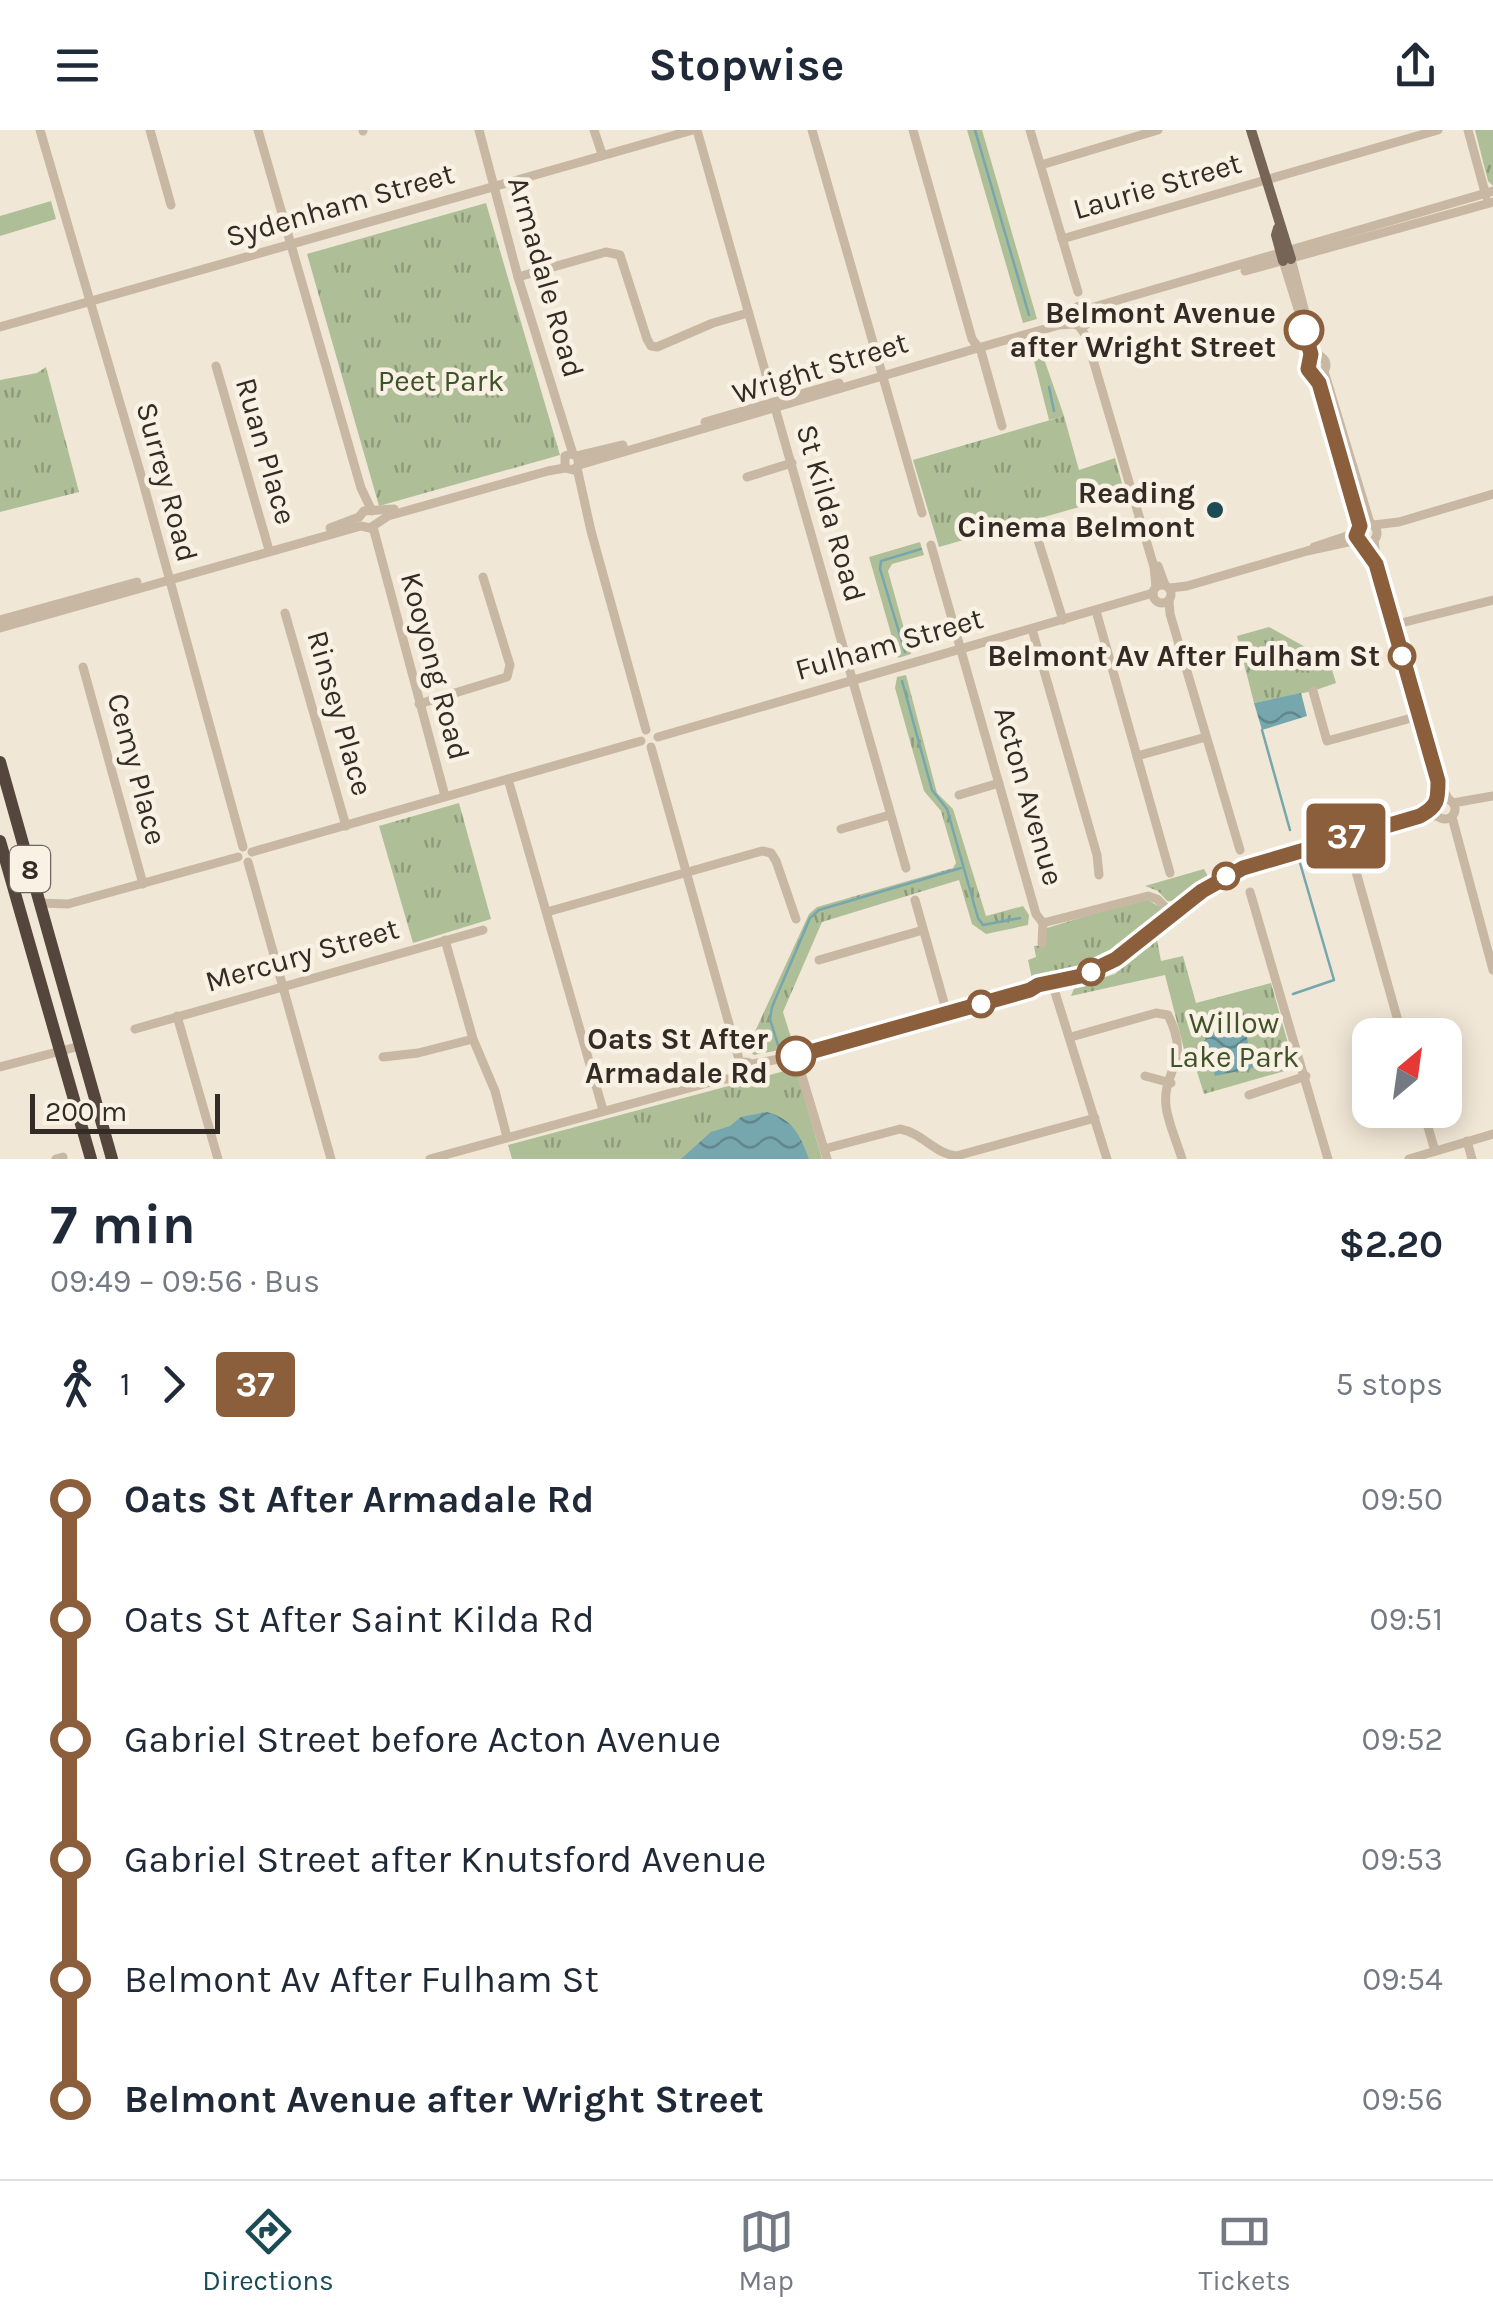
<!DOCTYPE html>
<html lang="en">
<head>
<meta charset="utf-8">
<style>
  :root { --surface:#fff; --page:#f2f2f3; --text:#1f2937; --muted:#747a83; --line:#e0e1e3; --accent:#1b4b55 }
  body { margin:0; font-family:Karla,sans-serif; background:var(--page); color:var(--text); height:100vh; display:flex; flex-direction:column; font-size:38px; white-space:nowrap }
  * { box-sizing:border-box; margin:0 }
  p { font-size:32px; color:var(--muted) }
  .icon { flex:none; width:55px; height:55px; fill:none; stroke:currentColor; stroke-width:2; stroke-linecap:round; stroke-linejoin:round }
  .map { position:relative; height:1029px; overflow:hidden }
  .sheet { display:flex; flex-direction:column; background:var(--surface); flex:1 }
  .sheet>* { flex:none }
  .badge { padding:0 20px; border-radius:8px; font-size:35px; line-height:65px }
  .needle { width:65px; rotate:29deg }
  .tools { position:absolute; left:1352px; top:888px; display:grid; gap:20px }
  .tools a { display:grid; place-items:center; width:110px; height:110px; border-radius:20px; background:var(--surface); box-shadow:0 5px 25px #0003; font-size:50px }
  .scale { position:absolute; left:30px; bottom:25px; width:190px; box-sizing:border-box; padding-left:10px; border:5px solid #332b25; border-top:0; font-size:28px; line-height:35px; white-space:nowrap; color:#332b25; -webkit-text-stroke:8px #f9f1e3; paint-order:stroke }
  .map>.badge { position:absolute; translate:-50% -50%; box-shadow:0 0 0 5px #fff }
  .legs { display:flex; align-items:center; gap:15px; height:110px; padding:0 50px; font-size:32px }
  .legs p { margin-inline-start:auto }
  .headline { display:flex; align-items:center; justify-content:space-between; height:170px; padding:0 50px }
  h1 { font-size:55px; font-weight:700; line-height:75px }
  ul { padding:0 50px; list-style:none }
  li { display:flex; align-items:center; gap:35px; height:120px; font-size:38px }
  li i { display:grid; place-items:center; width:15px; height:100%; margin:0 12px; background:currentColor }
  li i::after { content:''; width:25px; height:25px; margin:-12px; border:8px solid; border-radius:50%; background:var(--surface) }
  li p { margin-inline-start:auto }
  li:first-child i { background:linear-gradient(#0000 50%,currentColor 0) }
  li:last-child i { background:linear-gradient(currentColor 50%,#0000 0) }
  header { display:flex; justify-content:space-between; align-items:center; height:130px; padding:0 50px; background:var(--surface); font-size:45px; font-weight:700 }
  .dock { display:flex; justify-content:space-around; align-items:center; height:140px; border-top:2px solid var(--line); background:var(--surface); font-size:28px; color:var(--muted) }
  .dock a { display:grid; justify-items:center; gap:5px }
  .dock .selected { color:var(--accent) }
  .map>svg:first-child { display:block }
  .grass { fill:#aebf97 }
  .park { fill:url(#park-tufts) }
  .water { fill:url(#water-waves) }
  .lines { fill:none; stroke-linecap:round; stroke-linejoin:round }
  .stream { stroke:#76a6ae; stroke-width:2.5 }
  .minor { stroke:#c8b8a3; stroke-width:9 }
  .major { stroke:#766456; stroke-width:10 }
  .highway { stroke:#54463c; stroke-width:12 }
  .line-1-casing { stroke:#fff; stroke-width:22 }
  .line-1 { stroke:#8b5e3c; stroke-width:15 }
  .stop-1-dot { fill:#fff; stroke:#8b5e3c; stroke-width:5 }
  .poi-dot { fill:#1b4b55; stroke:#f9f1e3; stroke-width:4 }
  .labels { text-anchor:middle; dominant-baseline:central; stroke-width:9; stroke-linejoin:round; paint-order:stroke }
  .shield { fill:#f9f1e3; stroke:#6e665e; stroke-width:2.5 }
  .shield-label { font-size:28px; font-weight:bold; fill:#332b25 }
  .street-label { font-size:30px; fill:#332b25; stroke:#f9f1e3 }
  .stop-label { font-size:30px; font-weight:bold; fill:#332b25; stroke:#f9f1e3; text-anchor:end }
  .park-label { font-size:30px; fill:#3f5229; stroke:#f9f1e3 }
  .poi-label { font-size:30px; font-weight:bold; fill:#332b25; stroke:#f9f1e3; text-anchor:end }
</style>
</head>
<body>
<header><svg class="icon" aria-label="menu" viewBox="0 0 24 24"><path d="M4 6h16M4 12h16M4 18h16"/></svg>Stopwise<svg class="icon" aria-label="share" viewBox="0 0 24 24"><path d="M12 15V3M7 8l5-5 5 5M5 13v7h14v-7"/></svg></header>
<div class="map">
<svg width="1493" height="1029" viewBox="0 0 1493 1029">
  <defs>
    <pattern id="park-tufts" width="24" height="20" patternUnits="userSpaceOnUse" patternTransform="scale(2.5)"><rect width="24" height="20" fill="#aebf97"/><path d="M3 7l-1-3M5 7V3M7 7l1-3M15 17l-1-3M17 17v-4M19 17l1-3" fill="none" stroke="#8e9b7b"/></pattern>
    <pattern id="water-waves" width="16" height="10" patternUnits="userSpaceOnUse" patternTransform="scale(2.5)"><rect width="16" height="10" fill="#76a6ae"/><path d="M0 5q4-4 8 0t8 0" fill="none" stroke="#61878d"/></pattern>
  </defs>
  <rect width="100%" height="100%" fill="#f1e7d7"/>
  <g class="grass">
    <polygon points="967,0 982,0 1037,189 1023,193"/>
    <polygon points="51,71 56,89 0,106 0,86"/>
    <polygon points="1037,209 1064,286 1049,290 1029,211"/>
    <polygon points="920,412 924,425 892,434 888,441 911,524 898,528 869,427"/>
  </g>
  <g class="park">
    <polygon points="1475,0 1493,0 1493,56 1488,51"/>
    <polygon points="486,73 560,325 379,376 307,124"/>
    <polygon points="46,237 79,362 0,382 0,250 37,243"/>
    <polygon points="1064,286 1079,340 1115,328 1125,364 939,417 913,330"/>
    <polygon points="1269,497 1329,530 1336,553 1313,561 1254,573 1237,506"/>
    <polygon points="906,545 937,663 953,679 986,786 1023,776 1029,785 1028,795 986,804 972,794 959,750 822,792 783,882 794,917 754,925 747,919 809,784 817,777 953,738 956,733 941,681 924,661 895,558 897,547"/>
    <polygon points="459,673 491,789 413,813 379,696"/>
    <polygon points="1239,729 1240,734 1209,751 1181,772 1167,771 1158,761 1145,756 1204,739 1209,748 1214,745 1212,740"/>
    <path d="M1145,768L1161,778L1162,783C1136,823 1075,838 1032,849L1028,830L1036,827L1034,816L1045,815L1047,798Z"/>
    <polygon points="1157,810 1161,831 1183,826 1196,873 1271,853 1295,938 1204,964 1193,929 1186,927 1165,845 1071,866 1075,856 1115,844"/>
    <polygon points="796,938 822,1029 512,1029 508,1015"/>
  </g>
  <g class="water">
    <polygon points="1301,563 1307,586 1262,600 1254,573"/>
    <polygon points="1232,884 1245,898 1253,938 1215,946 1200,888"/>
    <path d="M767,982C793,989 800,1005 809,1029H681L711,1002L730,996L741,987Z"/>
  </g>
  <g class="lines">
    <g class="stream">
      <polyline points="975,0 1029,185"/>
      <polyline points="1049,257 1054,281"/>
      <polyline points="905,522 880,439 881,431 921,419"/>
      <polyline points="902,551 932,660 947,679 978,788 983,795 1020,788"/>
      <polyline points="1262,600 1290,700"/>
      <polyline points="1293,864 1334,850 1300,733"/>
      <polyline points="779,918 770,889 772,877 810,788 819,780 961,738"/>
    </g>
    <g class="minor">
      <polyline points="40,0 141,345 243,717"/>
      <polyline points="150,0 171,75"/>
      <polyline points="258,0 361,358 372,381"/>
      <polyline points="363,0 363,1"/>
      <polyline points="479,0 518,147 573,324"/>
      <polyline points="594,0 602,24"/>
      <polyline points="697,0 769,255"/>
      <polyline points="812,0 922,383"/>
      <polyline points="913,0 972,209 981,221 1002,296"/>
      <polyline points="1030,0 1078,162"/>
      <polyline points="1468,0 1486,66"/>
      <polyline points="1041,35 1158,0"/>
      <polyline points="1062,109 1438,0"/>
      <polyline points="1291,129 1315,221 1321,227"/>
      <polyline points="1283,131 1299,182"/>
      <polyline points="1245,141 1493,72"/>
      <polyline points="518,147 606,122 620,125 647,209 651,216 657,217 713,193 748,183"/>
      <circle cx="1081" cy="186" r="10"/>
      <polyline points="1087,179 1493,61"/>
      <polyline points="1091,190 1110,180"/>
      <polyline points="1051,192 1072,183"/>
      <polyline points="1079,196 1086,206 1154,437 1156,457"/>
      <polyline points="0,197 693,0"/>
      <circle cx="1317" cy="235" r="9"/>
      <polyline points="216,236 269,420"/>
      <polyline points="1324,241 1370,393"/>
      <polyline points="1314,244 1360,396"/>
      <polyline points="774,274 906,738"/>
      <polyline points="705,292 839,253"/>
      <polyline points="577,326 623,315"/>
      <polyline points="579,335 978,218 1059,195 1075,194"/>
      <polyline points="577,338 591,401 646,600"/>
      <polyline points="747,347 792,333"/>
      <circle cx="1367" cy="403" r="10"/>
      <polyline points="1373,395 1399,392 1493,364"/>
      <polyline points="373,397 445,666"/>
      <polyline points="330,398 359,387 364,381 394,379"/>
      <polyline points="1038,410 1063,490"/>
      <polyline points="1374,410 1377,434 1438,651 1449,670"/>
      <polyline points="931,415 1036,784 1043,793 1042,813"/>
      <polyline points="1314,417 1356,403"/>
      <polyline points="1158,436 1165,455"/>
      <circle cx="1162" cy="464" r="9"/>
      <polyline points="1170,458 1187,456 1307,421 1348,412 1362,412"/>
      <polyline points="1169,471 1170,484 1240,720"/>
      <polyline points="1096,481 1170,743"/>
      <polyline points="285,483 346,696"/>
      <polyline points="0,490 137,452"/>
      <polyline points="1393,495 1493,470"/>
      <polyline points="0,498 361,396 370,398 388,386 548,341 565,338 573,340 579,335 577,326 571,324 565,326 565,338"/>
      <polyline points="1032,499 1097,725 1099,745"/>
      <polyline points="83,537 143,754"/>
      <polyline points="1313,561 1327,611 1419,586"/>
      <polyline points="419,574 507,547 510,535 483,447"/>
      <polyline points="658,607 1153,463"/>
      <polyline points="651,617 740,933"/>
      <polyline points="1137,626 1206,607"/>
      <polyline points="508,649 603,980"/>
      <polyline points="959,665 999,653"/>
      <circle cx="1445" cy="679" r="10"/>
      <polyline points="1453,673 1493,666"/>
      <polyline points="1452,687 1493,840"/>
      <polyline points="841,699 890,685"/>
      <polyline points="252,722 641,611"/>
      <polyline points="1353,731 1402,905"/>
      <polyline points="248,732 331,1029"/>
      <polyline points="1250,762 1328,1029"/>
      <polyline points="915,770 947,883"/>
      <polyline points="40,773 68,774 238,727"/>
      <polyline points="547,782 762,721 771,723 776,731 796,789"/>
      <polyline points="1043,793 1148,766 1157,769 1172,784"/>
      <polyline points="445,810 473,909 495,961 507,1007"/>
      <polyline points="819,830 923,800"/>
      <polyline points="1053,856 1107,1029"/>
      <polyline points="177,886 218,1029"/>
      <polyline points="135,899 483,800"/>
      <path d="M1071,907L1156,883L1168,885C1192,932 1162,940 1166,976C1168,993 1177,1012 1182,1029"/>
      <polyline points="796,926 827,1029"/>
      <polyline points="383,927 418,923 473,909"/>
      <circle cx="745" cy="942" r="10"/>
      <polyline points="752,934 796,926 1030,860 1073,852 1116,829 1202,761 1243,738 1351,705 1420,686 1437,686"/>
      <polyline points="0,937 80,916"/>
      <polyline points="1145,946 1171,953"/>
      <polyline points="1249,965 1306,946"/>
      <polyline points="1423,980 1435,1021"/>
      <polyline points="1467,1011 1472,1029"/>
      <path d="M824,1019L900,999C922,1003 934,1023 956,1026L1095,988"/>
      <polyline points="56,1029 63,1027"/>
      <polyline points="430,1029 722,949 738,949"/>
      <polyline points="1409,1029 1493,1004"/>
    </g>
    <g class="major">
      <polyline points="1251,0 1291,129"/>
      <polyline points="1278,98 1276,105 1283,131"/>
    </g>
    <g class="highway">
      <polyline points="0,632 112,1029"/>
      <polyline points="0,711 91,1029"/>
    </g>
  </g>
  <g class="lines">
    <g class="line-1-casing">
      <path id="line-1" d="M796,926L1030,860L1038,855L1081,846L1116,829L1202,761L1243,738L1420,686C1438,676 1438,670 1438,651L1376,434L1356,406L1360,396L1319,253L1308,239L1311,224L1304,200"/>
    </g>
    <use href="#line-1" class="line-1"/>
  </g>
  <g class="stop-1-dot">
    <circle cx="1304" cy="200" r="18"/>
    <circle cx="1402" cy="526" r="12"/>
    <circle cx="1226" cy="746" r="12"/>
    <circle cx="1091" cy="842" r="12"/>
    <circle cx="981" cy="874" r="12"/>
    <circle cx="796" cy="926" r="18"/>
  </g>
  <circle class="poi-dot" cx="1215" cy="380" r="10"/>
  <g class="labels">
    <rect class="shield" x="10" y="716" width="40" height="46" rx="8"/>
    <g class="shield-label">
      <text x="30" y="739">8</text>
    </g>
    <g class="street-label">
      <text transform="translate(1157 56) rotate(-16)">Laurie Street</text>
      <text transform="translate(340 75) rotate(-16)">Sydenham Street</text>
      <text transform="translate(546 147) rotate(74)">Armadale Road</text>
      <text transform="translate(820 238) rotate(-17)">Wright Street</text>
      <text transform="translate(266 321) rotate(74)">Ruan Place</text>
      <text transform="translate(167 352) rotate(75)">Surrey Road</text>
      <text transform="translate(831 383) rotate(74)">St Kilda Road</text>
      <text transform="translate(889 514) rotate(-16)">Fulham Street</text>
      <text transform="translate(435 536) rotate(75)">Kooyong Road</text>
      <text transform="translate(340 583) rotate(74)">Rinsey Place</text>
      <text transform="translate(137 639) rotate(75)">Cemy Place</text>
      <text transform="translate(1029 666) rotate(74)">Acton Avenue</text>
      <text transform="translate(302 825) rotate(-16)">Mercury Street</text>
    </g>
    <g class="stop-label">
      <text x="1276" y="183">Belmont Avenue<tspan x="1276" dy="34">after Wright Street</tspan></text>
      <text x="1380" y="526">Belmont Av After Fulham St</text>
      <text x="768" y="909">Oats St After<tspan x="768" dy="34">Armadale Rd</tspan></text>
    </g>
    <g class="park-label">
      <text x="441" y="251">Peet Park</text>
      <text x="1234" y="893">Willow<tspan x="1234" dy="34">Lake Park</tspan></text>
    </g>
    <g class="poi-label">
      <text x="1195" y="363">Reading<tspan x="1195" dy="34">Cinema Belmont</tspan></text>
    </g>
  </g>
</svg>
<div class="tools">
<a><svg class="needle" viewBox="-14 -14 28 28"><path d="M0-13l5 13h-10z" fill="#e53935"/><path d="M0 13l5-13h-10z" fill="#747a83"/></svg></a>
</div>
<div class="scale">200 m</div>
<b class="badge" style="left:1346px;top:706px;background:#8b5e3c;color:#fff">37</b>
</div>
<section class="sheet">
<div class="headline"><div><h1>7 min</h1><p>09:49 – 09:56 · Bus</p></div><b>$2.20</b></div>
<div class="legs"><svg class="icon" aria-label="walk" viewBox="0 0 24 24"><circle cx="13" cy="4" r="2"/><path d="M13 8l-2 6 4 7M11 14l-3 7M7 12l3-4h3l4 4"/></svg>1<svg class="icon" aria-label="forward" viewBox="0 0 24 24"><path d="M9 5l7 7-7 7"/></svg><b class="badge" style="background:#8b5e3c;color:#fff">37</b><p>5 stops</p></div>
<ul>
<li><i style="color:#8b5e3c"></i><b>Oats St After Armadale Rd</b><p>09:50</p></li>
<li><i style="color:#8b5e3c"></i><span>Oats St After Saint Kilda Rd</span><p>09:51</p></li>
<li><i style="color:#8b5e3c"></i><span>Gabriel Street before Acton Avenue</span><p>09:52</p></li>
<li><i style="color:#8b5e3c"></i><span>Gabriel Street after Knutsford Avenue</span><p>09:53</p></li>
<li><i style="color:#8b5e3c"></i><span>Belmont Av After Fulham St</span><p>09:54</p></li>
<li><i style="color:#8b5e3c"></i><b>Belmont Avenue after Wright Street</b><p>09:56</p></li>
</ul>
</section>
<nav class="dock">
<a class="selected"><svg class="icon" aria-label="directions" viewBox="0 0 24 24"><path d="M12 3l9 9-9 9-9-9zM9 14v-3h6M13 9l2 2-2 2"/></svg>Directions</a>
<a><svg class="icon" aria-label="map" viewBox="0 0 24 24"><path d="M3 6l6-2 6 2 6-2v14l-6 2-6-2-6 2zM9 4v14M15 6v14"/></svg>Map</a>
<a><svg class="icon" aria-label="tickets" viewBox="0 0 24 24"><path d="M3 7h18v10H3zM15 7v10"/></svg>Tickets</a>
</nav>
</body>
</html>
